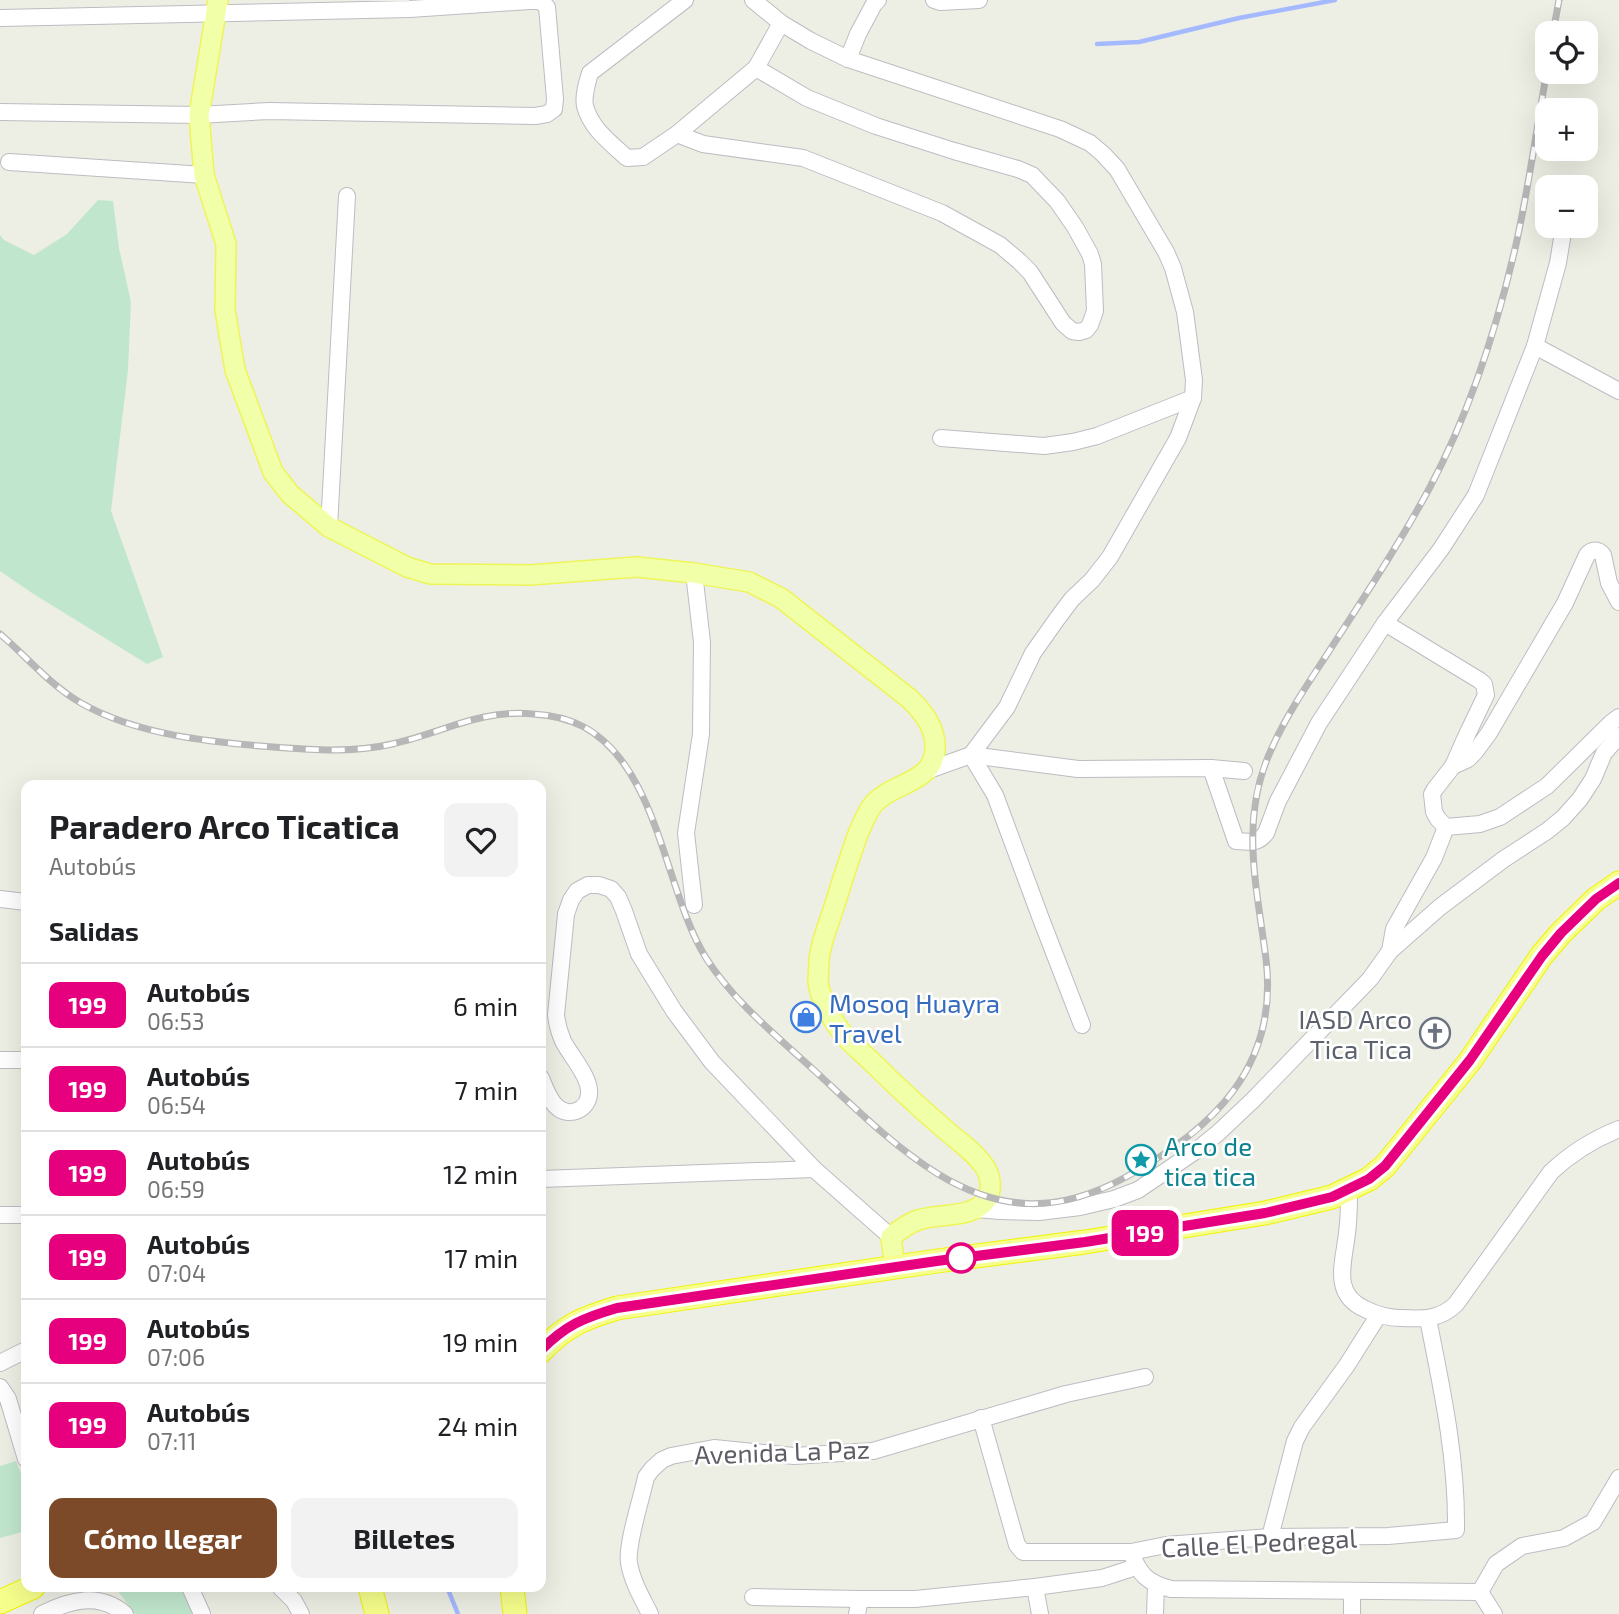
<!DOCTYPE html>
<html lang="es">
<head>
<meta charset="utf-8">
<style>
  :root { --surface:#fff; --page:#f2f2f2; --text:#202124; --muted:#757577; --line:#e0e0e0; --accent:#7c4a28 }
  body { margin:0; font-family:"Exo 2",sans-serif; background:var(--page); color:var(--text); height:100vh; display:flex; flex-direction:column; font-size:26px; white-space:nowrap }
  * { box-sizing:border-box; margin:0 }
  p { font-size:23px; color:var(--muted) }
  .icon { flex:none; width:38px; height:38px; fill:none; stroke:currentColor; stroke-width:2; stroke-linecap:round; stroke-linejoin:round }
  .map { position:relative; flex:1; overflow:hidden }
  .panel { position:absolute; left:21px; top:780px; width:525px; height:812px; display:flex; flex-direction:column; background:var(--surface); border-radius:14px; box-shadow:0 7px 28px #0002 }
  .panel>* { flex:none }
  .badge { padding:0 14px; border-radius:10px; font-size:24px; line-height:46px }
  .controls { position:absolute; left:1535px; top:21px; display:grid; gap:14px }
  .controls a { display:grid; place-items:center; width:63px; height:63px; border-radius:14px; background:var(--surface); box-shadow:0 7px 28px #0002; font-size:35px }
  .map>.badge { position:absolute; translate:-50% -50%; box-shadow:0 0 0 4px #fff }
  h2 { padding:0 28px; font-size:26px; line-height:63px }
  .round { display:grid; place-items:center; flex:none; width:74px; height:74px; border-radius:14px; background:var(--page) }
  .summary { display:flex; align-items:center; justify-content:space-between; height:119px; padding:0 28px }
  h1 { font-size:33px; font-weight:700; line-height:52px }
  .primary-button { display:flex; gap:14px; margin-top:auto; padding:14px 28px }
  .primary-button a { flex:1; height:80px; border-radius:14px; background:var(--accent); color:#fff; font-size:28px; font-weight:700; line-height:80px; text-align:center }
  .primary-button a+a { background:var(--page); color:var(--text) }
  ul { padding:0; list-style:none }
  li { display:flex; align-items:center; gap:21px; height:84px; padding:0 28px; border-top:2px solid var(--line) }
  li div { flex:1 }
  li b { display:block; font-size:26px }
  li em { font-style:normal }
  li .badge { min-width:77px; font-weight:700; text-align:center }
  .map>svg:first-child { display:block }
  .green { fill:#c0e7cd }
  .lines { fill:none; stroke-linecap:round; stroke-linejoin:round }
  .stream { stroke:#a4b9ff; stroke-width:4.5 }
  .minor-casing { stroke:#bcbcc3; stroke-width:18 }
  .major-casing { stroke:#edf557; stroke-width:22 }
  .highway-casing { stroke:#eff300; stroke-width:25 }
  .minor { stroke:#fff; stroke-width:16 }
  .major { stroke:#f1ffa9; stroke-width:19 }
  .highway { stroke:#f6ff8b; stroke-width:23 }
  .rail-casing { stroke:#b7b7b8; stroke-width:7 }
  .rail { stroke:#fff; stroke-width:4.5; stroke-dasharray:13; stroke-linecap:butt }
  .line-casing { stroke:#fff; stroke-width:16 }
  .line { stroke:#e6007e; stroke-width:10 }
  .stop-dot { fill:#fff; stroke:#e6007e; stroke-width:3.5 }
  .labels { text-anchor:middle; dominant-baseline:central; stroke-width:5; stroke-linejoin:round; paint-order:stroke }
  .shop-label { font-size:26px; fill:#366cbe; stroke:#fff; text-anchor:start }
  .worship-label { font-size:26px; fill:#5b616d; stroke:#fff; text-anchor:end }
  .culture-label { font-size:26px; fill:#0d838f; stroke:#fff; text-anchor:start }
  .street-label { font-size:26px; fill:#5c5d65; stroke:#fff }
</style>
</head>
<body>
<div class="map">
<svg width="1619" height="1614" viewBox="0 0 1619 1614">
  <rect width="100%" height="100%" fill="#eeefe4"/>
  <g class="green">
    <polygon points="98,200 113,201 119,248 131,302 128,370 111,511 163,657 147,664 32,593 0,571 0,235 4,240 34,255 67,234"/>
    <polygon points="16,1461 26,1486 26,1531 0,1538 0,1466"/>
    <polygon points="115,1587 187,1587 195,1614 135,1614"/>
  </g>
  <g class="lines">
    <g class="stream">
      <polyline points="1097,44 1139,42 1239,18 1335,0"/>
      <polyline points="0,1403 1,1403"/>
      <polyline points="22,1413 26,1414"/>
      <polyline points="447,1587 458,1614"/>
    </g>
    <g class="minor-casing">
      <g id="minor">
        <path d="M685,0L590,73C587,83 583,96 585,106C591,129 611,143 627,158L643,157L677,134L756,68L781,23"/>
        <polyline points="753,0 781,23 811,41 848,59 1060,129 1090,143 1103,154 1117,169 1166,252 1173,268 1185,312 1194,380 1193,398 1178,438 1110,557 1092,580 1072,599 1057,619 1033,653 1007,707 971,755"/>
        <polyline points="934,0 940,2 979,0"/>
        <polyline points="0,18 410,9 530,1 540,1 547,7 555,99 554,109 547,114 535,116 269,111 199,115 0,112"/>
        <polyline points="848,59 858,34 874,4 878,0"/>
        <polyline points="677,134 703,144 803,158 942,213 1000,245 1019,261 1030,272 1063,323 1072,331 1079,332 1086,330 1090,325 1095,311 1093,264 1090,254 1075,227 1057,201 1032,175 1018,169 954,151 876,126 807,98 756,68"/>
        <polyline points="9,162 204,175"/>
        <polyline points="1535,346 1619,391"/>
        <polyline points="941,438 1044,446 1073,442 1097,436 1193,398"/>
        <polyline points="329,527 347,196"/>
        <polyline points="694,573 702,642 701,734 686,833 694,905"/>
        <polyline points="1385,623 1479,680 1484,684 1486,695 1464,741 1453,766 1435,789 1432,794 1434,812 1438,819 1446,827 1480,824 1500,817 1547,786 1611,723 1619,717"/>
        <polyline points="971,755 995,795 1041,919 1082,1025"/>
        <path d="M1453,766L1468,759L1475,752L1489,733L1565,603L1587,555C1592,549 1598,549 1603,555L1609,583L1619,602"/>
        <path d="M1211,768L1236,841C1249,842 1258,844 1266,833L1278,801L1319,723L1385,623L1441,549L1476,495L1535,346L1558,263L1564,226"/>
        <polyline points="929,770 971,755 1078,769 1211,768 1244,771"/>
        <polyline points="0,899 26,902"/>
        <polyline points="1390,951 1394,929 1434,858 1446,827"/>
        <polyline points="0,1060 26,1060"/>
        <path d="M541,1078C545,1088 549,1100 557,1107C569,1118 588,1110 589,1094C591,1078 570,1055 563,1041C559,1032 557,1024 556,1015L566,914L571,900L577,891L588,885H599L611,889L618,897L624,911L639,954L674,1011L712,1062L814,1169L891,1237"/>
        <polyline points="541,1179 814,1169"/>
        <path d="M1349,1190C1349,1204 1349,1219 1347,1233C1344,1262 1331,1294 1365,1309C1377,1315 1387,1318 1401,1318C1422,1319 1440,1320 1456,1304L1551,1172C1570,1154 1594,1139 1619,1129"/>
        <polyline points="977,1209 1000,1211 1039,1212 1080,1207 1114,1199 1138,1190 1197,1150 1218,1133 1253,1100 1370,979 1390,951 1440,907 1504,859 1547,831 1563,818 1580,799 1593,779 1604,753 1619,736"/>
        <polyline points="0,1215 26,1215"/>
        <path d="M1428,1319C1442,1389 1457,1458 1456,1530L1388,1536L1270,1537L1166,1545L1131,1552C1139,1575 1148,1583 1171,1589L1480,1592"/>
        <polyline points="0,1363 26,1350"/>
        <polyline points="0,1387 8,1399 26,1459"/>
        <polyline points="981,1418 1017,1545 1023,1552 1131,1552"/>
        <polyline points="1270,1537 1295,1441 1302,1427 1347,1365 1378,1316"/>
        <polyline points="190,1587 202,1614"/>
        <polyline points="280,1587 294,1601 301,1614"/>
        <polyline points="1035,1587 1040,1614"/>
        <polyline points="1352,1591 1352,1614"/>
        <polyline points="1480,1592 1496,1564 1522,1546 1564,1538 1593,1522 1619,1478"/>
        <polyline points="1480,1592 1494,1614"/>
        <polyline points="753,1597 860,1599"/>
        <path d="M42,1614C70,1600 99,1592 125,1614"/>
        <path d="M650,1614C642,1598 632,1581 629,1563C626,1545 642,1497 646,1477L652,1469L662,1460L671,1456L714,1448L794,1456L873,1451L1066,1394L1145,1377"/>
        <polyline points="857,1614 860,1599 915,1599 1035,1587 1102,1578 1136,1567"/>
        <polyline points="1155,1614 1156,1585"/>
      </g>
    </g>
    <g class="major-casing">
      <path id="major" d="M218,0L199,115L204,175L226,244L225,310L235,370L273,472L290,494L329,527L407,567L430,574L530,575L636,567L694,573L749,582L781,598L910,699C924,713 936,728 935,749C934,784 890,782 872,806C866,814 862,825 858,834C849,859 841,885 833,910C828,926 820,944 819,961C819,968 818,975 818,982C820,997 831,1018 840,1030C848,1041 860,1051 870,1060C895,1085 921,1109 948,1132C961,1143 977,1154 986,1169C991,1178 992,1190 987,1199C974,1219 938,1213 918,1220C907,1224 899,1230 891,1237L895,1268"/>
    </g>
    <g class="highway-casing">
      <g id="highway">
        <path d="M541,1351C566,1325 584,1318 617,1308L937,1261L1085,1242L1265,1213L1332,1197L1369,1179L1385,1166L1470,1061L1542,955L1561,933L1596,899L1619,883"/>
        <polyline points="370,1587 377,1614"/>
        <polyline points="512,1587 515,1614"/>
        <polyline points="0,1602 33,1587"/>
      </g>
    </g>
    <use href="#minor" class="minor"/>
    <use href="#major" class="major"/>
    <use href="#highway" class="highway"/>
    <g class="rail-casing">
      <g id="rail">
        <polyline points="1553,33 1559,0"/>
        <path d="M0,634C27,657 50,685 81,703C137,735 209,742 273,747C313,750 353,753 392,744C443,733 479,709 533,714C551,715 569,719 584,727C659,768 664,890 706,958C735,1003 777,1036 816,1072C855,1108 893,1146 938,1174C1002,1213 1060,1213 1126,1177C1213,1129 1279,1067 1266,959C1257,887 1239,820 1271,750C1285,718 1305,688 1324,659C1360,603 1397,548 1429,489C1470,412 1498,325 1517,240C1529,184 1537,127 1547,70"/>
      </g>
    </g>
    <use href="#rail" class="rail"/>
  </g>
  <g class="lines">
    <g class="line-casing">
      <path id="line" d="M541,1350C566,1325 583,1318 617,1308L937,1261L1085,1242L1265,1213L1332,1197L1369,1179L1385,1166L1470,1060L1542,956L1561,933L1596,899L1619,883"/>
    </g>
    <use href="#line" class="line"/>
  </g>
  <defs>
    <g id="shop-ring" transform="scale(1.575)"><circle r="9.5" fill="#fff" stroke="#3f7fe0" stroke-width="1.5"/><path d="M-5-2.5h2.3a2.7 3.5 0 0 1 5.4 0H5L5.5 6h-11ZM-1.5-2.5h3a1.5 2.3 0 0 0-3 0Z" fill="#3f7fe0"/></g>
    <g id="church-ring" transform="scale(1.575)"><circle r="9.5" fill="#fff" stroke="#6b7280" stroke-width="1.5"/><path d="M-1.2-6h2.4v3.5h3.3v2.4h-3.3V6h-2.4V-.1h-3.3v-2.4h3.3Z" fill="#6b7280"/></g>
    <g id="sight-ring" transform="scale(1.575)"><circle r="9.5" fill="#fff" stroke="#0f9aa8" stroke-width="1.5"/><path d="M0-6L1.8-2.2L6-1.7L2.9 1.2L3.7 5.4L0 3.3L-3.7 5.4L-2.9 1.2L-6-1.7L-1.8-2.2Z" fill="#0f9aa8"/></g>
  </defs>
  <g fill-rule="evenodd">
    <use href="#shop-ring" x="806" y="1017"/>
    <use href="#church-ring" x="1435" y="1033"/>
    <use href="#sight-ring" x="1141" y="1160"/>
  </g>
  <circle class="stop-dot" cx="961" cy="1258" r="14"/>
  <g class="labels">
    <g class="shop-label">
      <text x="829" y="1002">Mosoq Huayra<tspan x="829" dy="30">Travel</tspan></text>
    </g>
    <g class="worship-label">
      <text x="1412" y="1018">IASD Arco<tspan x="1412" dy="30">Tica Tica</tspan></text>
    </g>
    <g class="culture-label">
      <text x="1164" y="1145">Arco de<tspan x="1164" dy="30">tica tica</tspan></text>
    </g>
    <g class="street-label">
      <text transform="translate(782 1451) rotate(-2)">Avenida La Paz</text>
      <text transform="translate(1259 1542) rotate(-3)">Calle El Pedregal</text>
    </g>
  </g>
</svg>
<div class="controls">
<a><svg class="icon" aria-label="locate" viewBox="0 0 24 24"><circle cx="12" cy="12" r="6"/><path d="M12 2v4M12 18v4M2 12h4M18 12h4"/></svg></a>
<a>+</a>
<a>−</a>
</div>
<b class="badge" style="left:1145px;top:1233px;background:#e6007e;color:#fff">199</b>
<section class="panel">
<div class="summary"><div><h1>Paradero Arco Ticatica</h1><p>Autobús</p></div><a class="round"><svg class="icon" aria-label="heart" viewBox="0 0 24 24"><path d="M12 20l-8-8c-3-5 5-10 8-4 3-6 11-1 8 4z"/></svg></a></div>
<h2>Salidas</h2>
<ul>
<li><span class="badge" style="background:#e6007e;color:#fff">199</span><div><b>Autobús</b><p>06:53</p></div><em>6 min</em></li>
<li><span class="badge" style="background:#e6007e;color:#fff">199</span><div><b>Autobús</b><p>06:54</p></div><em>7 min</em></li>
<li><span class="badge" style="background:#e6007e;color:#fff">199</span><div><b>Autobús</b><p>06:59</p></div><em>12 min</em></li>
<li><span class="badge" style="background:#e6007e;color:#fff">199</span><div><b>Autobús</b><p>07:04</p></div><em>17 min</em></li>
<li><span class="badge" style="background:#e6007e;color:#fff">199</span><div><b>Autobús</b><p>07:06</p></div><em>19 min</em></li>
<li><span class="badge" style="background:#e6007e;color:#fff">199</span><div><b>Autobús</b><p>07:11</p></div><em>24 min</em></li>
</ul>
<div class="primary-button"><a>Cómo llegar</a><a>Billetes</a></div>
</section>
</div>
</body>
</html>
